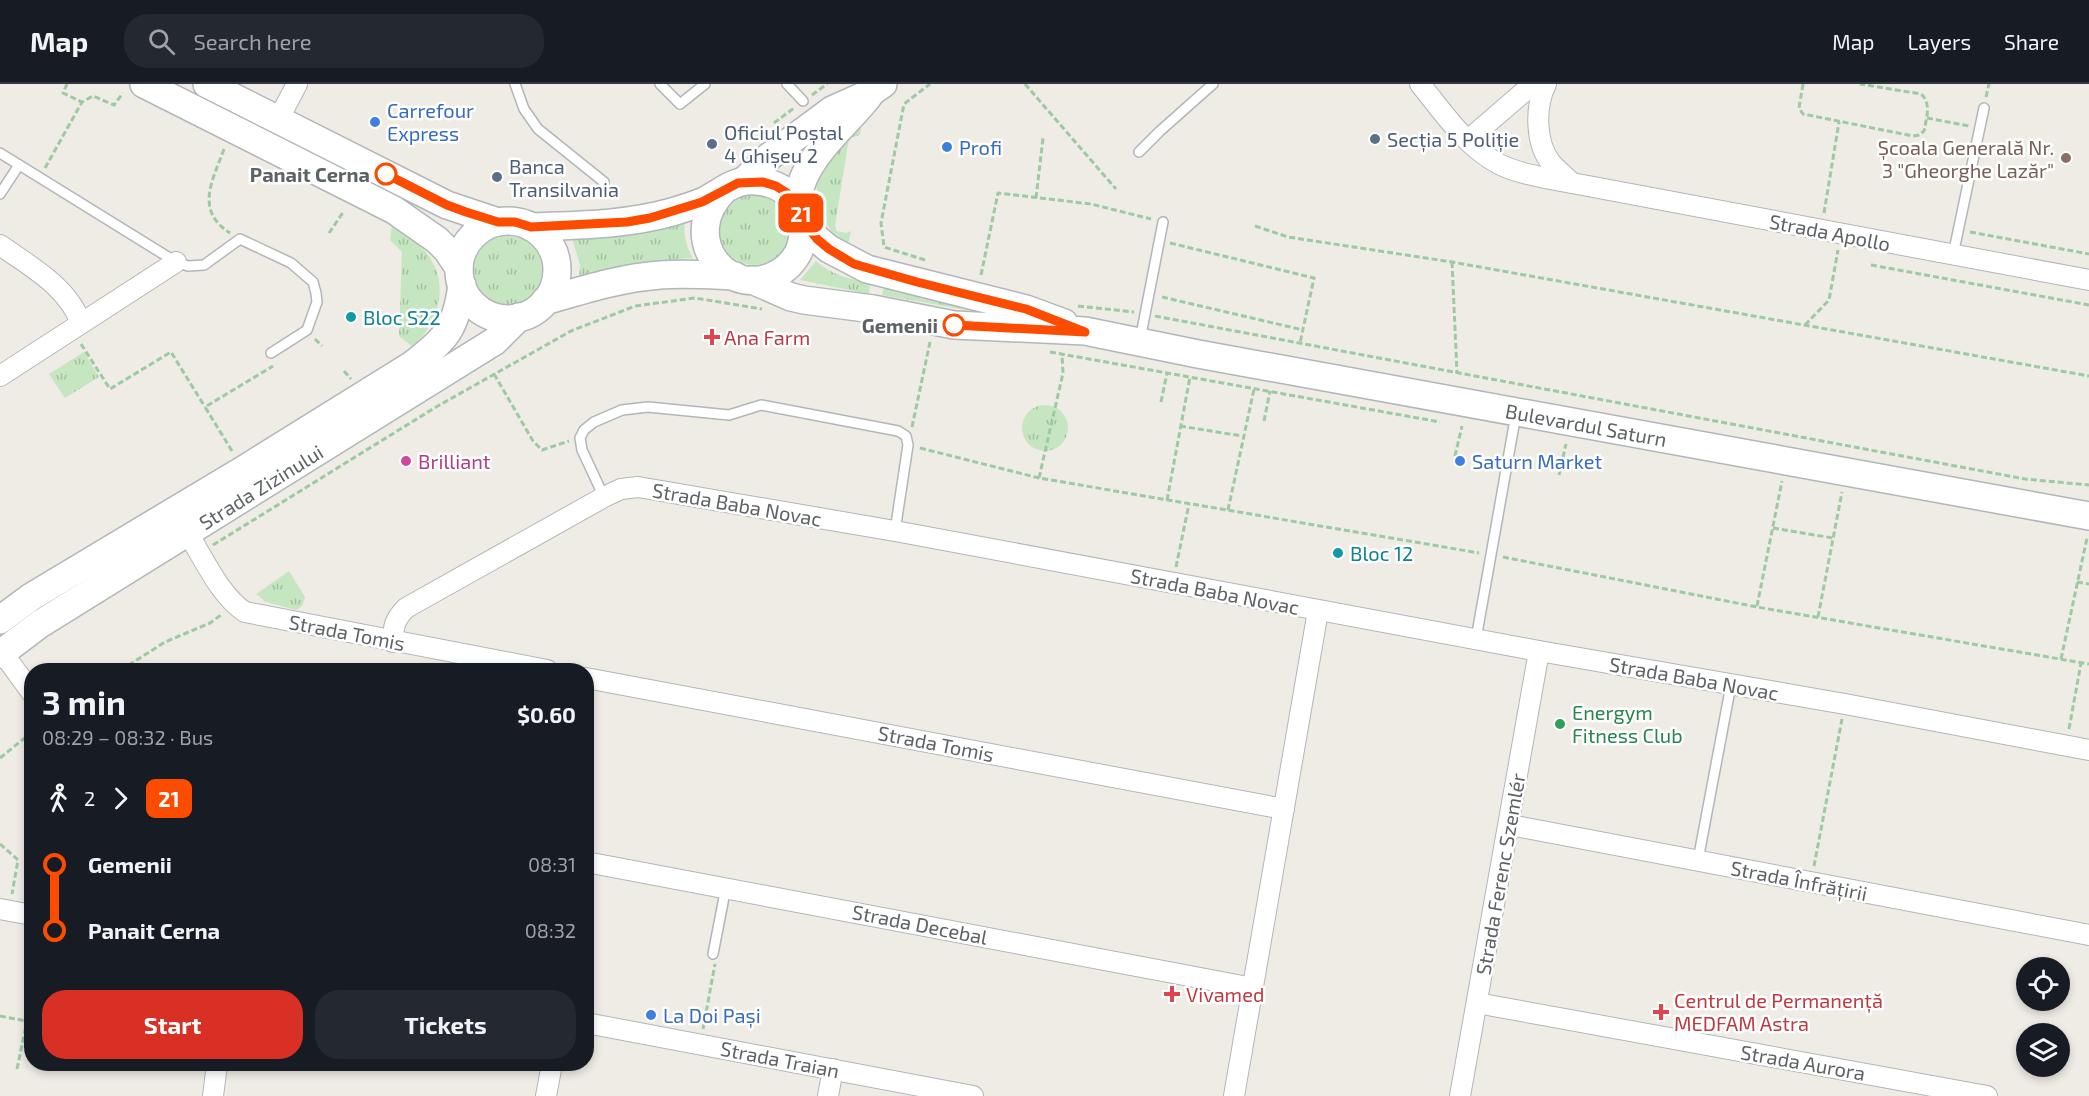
<!DOCTYPE html>
<html lang="en">
<head>
<meta charset="utf-8">
<style>
  :root { --surface:#171b24; --page:#242831; --text:#f1f3f6; --muted:#9ea1a6; --line:#363941; --accent:#d93025 }
  body { margin:0; font-family:"Exo 2",sans-serif; background:var(--page); color:var(--text); height:100vh; display:flex; flex-direction:column; font-size:22px; white-space:nowrap }
  * { box-sizing:border-box; margin:0 }
  p { font-size:20px; color:var(--muted) }
  .icon { flex:none; width:33px; height:33px; fill:none; stroke:currentColor; stroke-width:2; stroke-linecap:round; stroke-linejoin:round }
  .map { position:relative; flex:1; overflow:hidden }
  .sheet { position:absolute; left:24px; top:579px; width:570px; height:408px; display:flex; flex-direction:column; background:var(--surface); border-radius:24px; box-shadow:0 3px 9px #0003 }
  .sheet>* { flex:none }
  .badge { padding:0 12px; border-radius:9px; font-size:21px; line-height:39px }
  .fabs { position:absolute; left:2016px; top:873px; display:grid; gap:12px }
  .fabs a { display:grid; place-items:center; width:54px; height:54px; border-radius:50%; background:var(--surface); box-shadow:0 3px 9px #0003; font-size:30px }
  .map>.badge { position:absolute; translate:-50% -50%; box-shadow:0 0 0 3px #fff }
  .legs { display:flex; align-items:center; gap:9px; height:66px; padding:0 18px; font-size:20px }
  .legs p { margin-inline-start:auto }
  .headline { display:flex; align-items:center; justify-content:space-between; height:102px; padding:0 18px }
  h1 { font-size:33px; font-weight:700; line-height:45px }
  .button { display:flex; gap:12px; margin-top:auto; padding:12px 18px }
  .button a { flex:1; height:69px; border-radius:24px; background:var(--accent); color:#fff; font-size:24px; font-weight:700; line-height:69px; text-align:center }
  .button a+a { background:var(--page); color:var(--text) }
  ul { padding:0 18px; list-style:none }
  li { display:flex; align-items:center; gap:21px; height:66px; font-size:22px }
  li i { display:grid; place-items:center; width:9px; height:100%; margin:0 8px; background:currentColor }
  li i::after { content:''; width:15px; height:15px; margin:-8px; border:4px solid; border-radius:50%; background:var(--surface) }
  li p { margin-inline-start:auto }
  li:first-child i { background:linear-gradient(#0000 50%,currentColor 0) }
  li:last-child i { background:linear-gradient(currentColor 50%,#0000 0) }
  header { display:flex; align-items:center; gap:36px; box-sizing:border-box; height:84px; padding:0 30px; background:var(--surface); border-bottom:2px solid var(--line) }
  header strong { font-size:28px }
  nav { display:flex; gap:33px; margin-inline-start:auto; font-size:21px }
  .search { width:420px; height:54px; background:var(--page); display:flex; align-items:center; gap:15px; box-sizing:border-box; padding:0 21px; border-radius:24px; color:var(--muted); font-size:22px }
  .map>svg:first-child { display:block }
  .grass { fill:url(#grass-tufts) }
  .lines { fill:none; stroke-linecap:round; stroke-linejoin:round }
  .lane-casing { stroke:#b2b6ba; stroke-width:12 }
  .street-casing { stroke:#b2b6ba; stroke-width:22 }
  .secondary-casing { stroke:#b1b6ba; stroke-width:30 }
  .path { stroke:#9ccaa3; stroke-width:3; stroke-dasharray:6 3; stroke-linecap:butt }
  .lane { stroke:#fff; stroke-width:9 }
  .street { stroke:#fff; stroke-width:20 }
  .secondary { stroke:#fff; stroke-width:27 }
  .line-1-casing { stroke:#fff; stroke-width:14 }
  .line-1 { stroke:#fc4c01; stroke-width:9 }
  .shop-dot { fill:#3f7fe0; stroke:#fff; stroke-width:2 }
  .service-dot { fill:#5c6f8a; stroke:#fff; stroke-width:2 }
  .education-dot { fill:#8d6e63; stroke:#fff; stroke-width:2 }
  .stop-1-dot { fill:#fff; stroke:#fc4c01; stroke-width:3 }
  .culture-dot { fill:#0f9aa8; stroke:#fff; stroke-width:2 }
  .health-dot { fill:#e0444e; stroke:#fff; stroke-width:2 }
  .hotel-dot { fill:#d1479c; stroke:#fff; stroke-width:2 }
  .leisure-dot { fill:#2e9e5b; stroke:#fff; stroke-width:2 }
  .labels { text-anchor:middle; dominant-baseline:central; stroke-width:5; stroke-linejoin:round; paint-order:stroke }
  .shop-label { font-size:20px; fill:#366cbe; stroke:#fff; text-anchor:start }
  .service-label { font-size:20px; fill:#4e5e75; stroke:#fff; text-anchor:start }
  .education-label { font-size:20px; fill:#785e54; stroke:#fff; text-anchor:end }
  .stop-label { font-size:20px; font-weight:bold; fill:#5d6265; stroke:#fff; text-anchor:end }
  .street-label { font-size:20px; fill:#5d6265; stroke:#fff }
  .culture-label { font-size:20px; fill:#0d838f; stroke:#fff; text-anchor:start }
  .health-label { font-size:20px; fill:#be3a42; stroke:#fff; text-anchor:start }
  .hotel-label { font-size:20px; fill:#b23c85; stroke:#fff; text-anchor:start }
  .leisure-label { font-size:20px; fill:#27864d; stroke:#fff; text-anchor:start }
</style>
</head>
<body>
<header>
<strong>Map</strong>
<div class="search"><svg class="icon" aria-label="search" viewBox="0 0 24 24"><circle cx="10" cy="10" r="6"/><path d="M15 15l6 6"/></svg>Search here</div>
<nav><a>Map</a><a>Layers</a><a>Share</a></nav>
</header>
<div class="map">
<svg width="2089" height="1012" viewBox="0 0 2089 1012">
  <defs>
    <pattern id="grass-tufts" width="24" height="20" patternUnits="userSpaceOnUse" patternTransform="scale(1.5)"><rect width="24" height="20" fill="#c6e6c1"/><path d="M3 7l-1-3M5 7V3M7 7l1-3M15 17l-1-3M17 17v-4M19 17l1-3" fill="none" stroke="#a4bea0"/></pattern>
  </defs>
  <rect width="100%" height="100%" fill="#efebe5"/>
  <g class="grass">
    <polygon points="861,44 860,51 849,54 835,142 837,147 846,149 851,147 848,161 831,147 824,135 819,124 816,99 819,87 841,54"/>
    <circle cx="754" cy="145" r="36"/>
    <path d="M687,131C682,147 685,160 693,174L640,178L579,194L580,181L572,154Z"/>
    <path d="M392,141C431,162 454,197 430,241C426,249 419,256 413,263L399,252L402,168L390,156Z"/>
    <circle cx="508" cy="186" r="34"/>
    <path d="M816,177C831,191 850,195 870,199L869,210L800,196Z"/>
    <polygon points="884,202 989,230 882,211"/>
    <polygon points="84,268 99,293 65,314 49,290"/>
    <circle cx="1045" cy="344" r="23"/>
    <polygon points="289,487 305,513 302,522 296,526 266,518 256,510"/>
  </g>
  <g class="lines">
    <g class="lane-casing">
      <g id="lane">
        <polyline points="515,0 524,25 538,45 604,98"/>
        <polyline points="660,0 680,20 705,0"/>
        <polyline points="787,0 803,17"/>
        <polyline points="1139,68 1160,47 1213,0"/>
        <polyline points="0,69 176,178 188,182 204,181 240,155 291,179 313,198 316,209 317,218 307,246 271,269"/>
        <polyline points="0,110 19,81"/>
        <polyline points="1953,171 1984,24"/>
        <polyline points="1140,256 1163,138"/>
        <polyline points="604,413 582,366 580,354 584,346 594,338 622,326 648,323 729,331 761,321 898,347 906,352 908,361 895,447"/>
        <polyline points="1476,555 1516,330"/>
        <polyline points="1698,776 1731,601"/>
        <polyline points="713,870 726,803"/>
      </g>
    </g>
    <g class="street-casing">
      <g id="street">
        <path d="M1420,0C1443,28 1466,63 1499,80C1521,91 1548,94 1572,99"/>
        <path d="M1546,0C1535,22 1535,59 1551,79C1557,86 1565,92 1572,99L2089,196"/>
        <polyline points="278,36 297,0"/>
        <polyline points="1468,56 1533,0"/>
        <path d="M0,161C31,183 67,202 81,239"/>
        <polyline points="0,292 176,178"/>
        <path d="M187,448C203,473 220,512 245,528L547,586"/>
        <path d="M393,558C393,542 395,535 406,524L604,413L621,405L638,403L895,447L1539,567L1845,620L2089,666"/>
        <polyline points="2,568 32,609"/>
        <polyline points="586,594 1284,725"/>
        <polyline points="1510,741 2089,851"/>
        <polyline points="586,778 1253,904"/>
        <polyline points="0,825 32,831"/>
        <polyline points="1477,919 1987,1012"/>
        <polyline points="586,939 973,1012"/>
        <polyline points="213,1012 217,980"/>
        <polyline points="546,1012 552,980"/>
        <polyline points="828,1012 833,985"/>
        <polyline points="1234,1012 1318,527"/>
        <polyline points="1460,1012 1539,567"/>
      </g>
    </g>
    <g class="secondary-casing">
      <g id="secondary">
        <polyline points="144,0 394,126 437,156 447,166 459,184"/>
        <polyline points="207,0 447,121 498,138"/>
        <polyline points="744,97 770,72 832,26 870,9 883,0"/>
        <path d="M796,119C799,109 801,97 807,87C822,59 848,38 868,13"/>
        <polyline points="803,137 817,155 829,165 867,185 1026,225 1064,239"/>
        <circle cx="508" cy="186" r="49"/>
        <path d="M531,143C579,141 626,141 672,128C682,125 692,122 702,118C717,111 731,98 747,97C762,96 779,100 789,111C801,124 806,140 802,157C800,169 792,180 782,187C729,222 676,153 724,106"/>
        <path id="s1" d="M752,196L791,213L804,216L873,225L954,241L1085,247L1198,270L2089,432"/>
        <path d="M545,217C583,206 620,194 660,191C685,189 710,191 735,192"/>
        <path d="M0,536L31,513L243,386L412,281C446,255 456,245 462,201"/>
        <path id="s2" d="M0,570L40,540L495,257L519,233"/>
      </g>
    </g>
    <g class="path">
      <polyline points="67,0 63,9 82,18 93,12 114,21 123,9"/>
      <polyline points="1025,0 1116,105"/>
      <path d="M1803,0L1799,24L1803,30L1913,52L1919,51L1924,47C1926,35 1932,19 1921,10L1860,0"/>
      <polyline points="812,11 827,0"/>
      <polyline points="1986,13 1989,0"/>
      <polyline points="1927,34 1969,42"/>
      <polyline points="774,39 794,24"/>
      <path d="M224,65C213,96 194,126 230,149"/>
      <polyline points="45,84 82,18"/>
      <polyline points="1036,114 1043,54"/>
      <polyline points="1824,129 1839,38"/>
      <polyline points="1255,142 1288,153 1452,178 2089,292"/>
      <polyline points="1970,148 2089,170"/>
      <polyline points="329,149 344,127"/>
      <polyline points="1170,159 1314,194 1300,259"/>
      <polyline points="925,176 884,163 881,139 904,20 930,0"/>
      <polyline points="1452,178 1457,289"/>
      <polyline points="1871,181 2089,221"/>
      <polyline points="981,191 998,109 1091,120 1151,135"/>
      <polyline points="1162,213 1303,246"/>
      <polyline points="1078,222 1134,228"/>
      <polyline points="1155,232 2025,395 2089,401"/>
      <polyline points="1805,241 1829,216 1838,166"/>
      <polyline points="315,255 322,262"/>
      <polyline points="81,260 110,305 171,268 205,323"/>
      <polyline points="1050,268 1440,338"/>
      <polyline points="344,287 351,295"/>
      <polyline points="494,290 533,357 542,366 569,357"/>
      <polyline points="1161,318 1167,289"/>
      <polyline points="1264,337 1270,307"/>
      <polyline points="1180,342 1242,352"/>
      <polyline points="912,343 930,258"/>
      <polyline points="920,364 1039,394 1479,469"/>
      <polyline points="232,367 205,323 273,282"/>
      <polyline points="1455,372 1462,342"/>
      <polyline points="1559,391 1566,360"/>
      <polyline points="1039,394 1063,289 1062,270"/>
      <polyline points="1167,416 1190,293"/>
      <polyline points="1228,426 1254,305"/>
      <polyline points="1773,444 1833,454"/>
      <polyline points="213,461 436,323 571,247 635,222 695,214 762,225"/>
      <polyline points="1503,473 1757,523 2089,580"/>
      <polyline points="1176,483 1189,420"/>
      <polyline points="2077,498 2089,500"/>
      <polyline points="1757,522 1782,397"/>
      <polyline points="1818,533 1842,408"/>
      <polyline points="2061,575 2087,454"/>
      <polyline points="121,586 165,558 210,539 221,531"/>
      <polyline points="2069,645 2081,579"/>
      <polyline points="0,674 32,648"/>
      <polyline points="0,760 18,776 12,810"/>
      <polyline points="1814,782 1842,635"/>
      <polyline points="0,932 32,938"/>
      <polyline points="703,945 715,880"/>
      <polyline points="17,985 27,937"/>
    </g>
    <use href="#lane" class="lane"/>
    <use href="#street" class="street"/>
    <use href="#secondary" class="secondary"/>
  </g>
  <g class="lines">
    <g class="line-1-casing">
      <polyline id="line-1" points="386,90 447,121 466,128 498,138 515,138 531,143 627,138 650,134 702,118 738,99 763,98 776,102 787,109 796,119 803,137 817,155 829,165 854,180 917,198 1026,225 1085,248 954,241"/>
    </g>
    <use href="#line-1" class="line-1"/>
  </g>
  <g class="shop-dot">
    <circle cx="375" cy="38" r="6"/>
    <circle cx="947" cy="63" r="6"/>
    <circle cx="1460" cy="377" r="6"/>
    <circle cx="651" cy="931" r="6"/>
  </g>
  <g class="service-dot">
    <circle cx="1375" cy="55" r="6"/>
    <circle cx="712" cy="60" r="6"/>
    <circle cx="497" cy="93" r="6"/>
  </g>
  <circle class="education-dot" cx="2066" cy="74" r="6"/>
  <g class="stop-1-dot">
    <circle cx="386" cy="90" r="10"/>
    <circle cx="954" cy="241" r="10"/>
  </g>
  <g class="culture-dot">
    <circle cx="351" cy="233" r="6"/>
    <circle cx="1338" cy="469" r="6"/>
  </g>
  <g class="health-dot">
    <path d="M709 244h6v6h6v6h-6v6h-6v-6h-6v-6h6z"/>
    <path d="M1169 901h6v6h6v6h-6v6h-6v-6h-6v-6h6z"/>
    <path d="M1658 919h6v6h6v6h-6v6h-6v-6h-6v-6h6z"/>
  </g>
  <circle class="hotel-dot" cx="406" cy="377" r="6"/>
  <circle class="leisure-dot" cx="1560" cy="640" r="6"/>
  <g class="labels">
    <g class="shop-label">
      <text x="387" y="26">Carrefour<tspan x="387" dy="23">Express</tspan></text>
      <text x="959" y="63">Profi</text>
      <text x="1472" y="377">Saturn Market</text>
      <text x="663" y="931">La Doi Pași</text>
    </g>
    <g class="service-label">
      <text x="724" y="48">Oficiul Poștal<tspan x="724" dy="23">4 Ghișeu 2</tspan></text>
      <text x="1387" y="55">Secția 5 Poliție</text>
      <text x="509" y="82">Banca<tspan x="509" dy="23">Transilvania</tspan></text>
    </g>
    <g class="education-label">
      <text x="2054" y="63">Școala Generală Nr.<tspan x="2054" dy="23">3 "Gheorghe Lazăr"</tspan></text>
    </g>
    <g class="stop-label">
      <text x="370" y="90">Panait Cerna</text>
      <text x="938" y="241">Gemenii</text>
    </g>
    <g class="street-label">
      <text transform="translate(1830 148) rotate(11)">Strada Apollo</text>
      <text stroke="none"><textPath href="#s1" startOffset="849">Bulevardul Saturn</textPath></text>
      <text stroke="none"><textPath href="#s2" startOffset="310">Strada Zizinului</textPath></text>
      <text transform="translate(737 420) rotate(10)">Strada Baba Novac</text>
      <text transform="translate(1215 507) rotate(11)">Strada Baba Novac</text>
      <text transform="translate(347 548) rotate(11)">Strada Tomis</text>
      <text transform="translate(1694 594) rotate(10)">Strada Baba Novac</text>
      <text transform="translate(936 659) rotate(11)">Strada Tomis</text>
      <text transform="translate(1500 790) rotate(-80)">Strada Ferenc Szemlér</text>
      <text transform="translate(1799 796) rotate(11)">Strada Înfrățirii</text>
      <text transform="translate(920 840) rotate(11)">Strada Decebal</text>
      <text transform="translate(780 975) rotate(11)">Strada Traian</text>
      <text transform="translate(1803 978) rotate(10)">Strada Aurora</text>
    </g>
    <g class="culture-label">
      <text x="363" y="233">Bloc S22</text>
      <text x="1350" y="469">Bloc 12</text>
    </g>
    <g class="health-label">
      <text x="724" y="253">Ana Farm</text>
      <text x="1186" y="910">Vivamed</text>
      <text x="1674" y="916">Centrul de Permanență<tspan x="1674" dy="23">MEDFAM Astra</tspan></text>
    </g>
    <g class="hotel-label">
      <text x="418" y="377">Brilliant</text>
    </g>
    <g class="leisure-label">
      <text x="1572" y="628">Energym<tspan x="1572" dy="23">Fitness Club</tspan></text>
    </g>
  </g>
</svg>
<div class="fabs">
<a><svg class="icon" aria-label="locate" viewBox="0 0 24 24"><circle cx="12" cy="12" r="6"/><path d="M12 2v4M12 18v4M2 12h4M18 12h4"/></svg></a>
<a><svg class="icon" aria-label="layers" viewBox="0 0 24 24"><path d="M12 4l9 5-9 5-9-5zM3 14l9 5 9-5"/></svg></a>
</div>
<b class="badge" style="left:801px;top:129px;background:#fc4c01;color:#fff">21</b>
<section class="sheet">
<div class="headline"><div><h1>3 min</h1><p>08:29 – 08:32 · Bus</p></div><b>$0.60</b></div>
<div class="legs"><svg class="icon" aria-label="walk" viewBox="0 0 24 24"><circle cx="13" cy="4" r="2"/><path d="M13 8l-2 6 4 7M11 14l-3 7M7 12l3-4h3l4 4"/></svg>2<svg class="icon" aria-label="forward" viewBox="0 0 24 24"><path d="M9 5l7 7-7 7"/></svg><b class="badge" style="background:#fc4c01;color:#fff">21</b></div>
<ul>
<li><i style="color:#fc4c01"></i><b>Gemenii</b><p>08:31</p></li>
<li><i style="color:#fc4c01"></i><b>Panait Cerna</b><p>08:32</p></li>
</ul>
<div class="button"><a>Start</a><a>Tickets</a></div>
</section>
</div>
</body>
</html>
